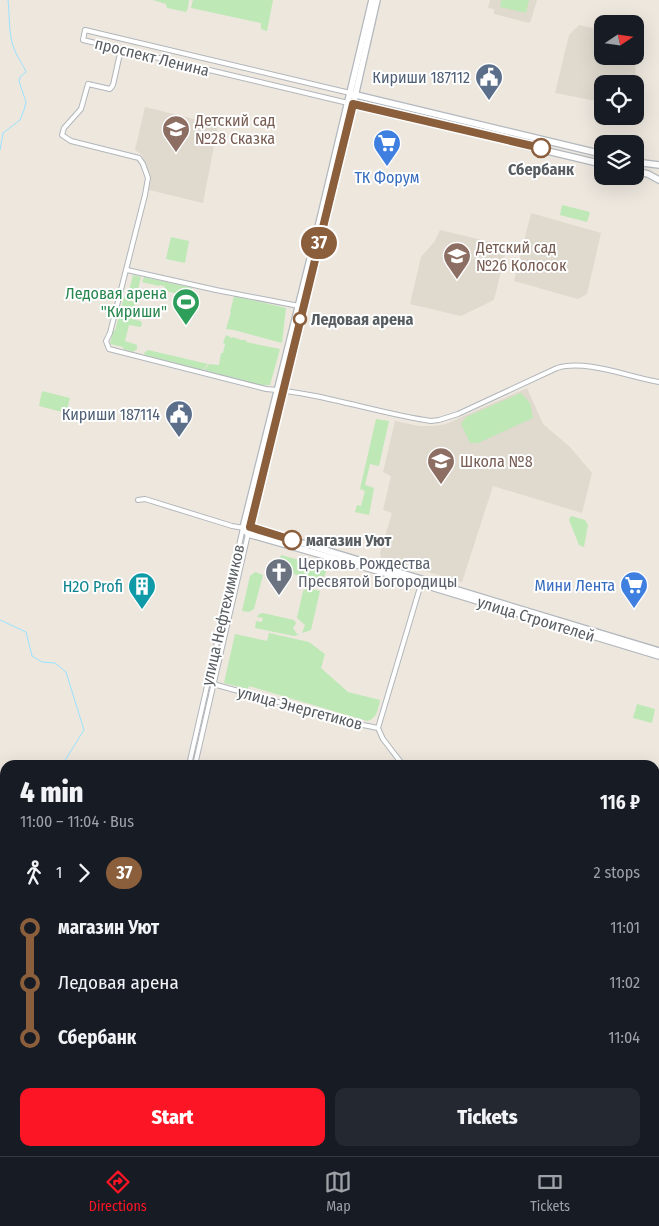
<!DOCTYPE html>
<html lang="en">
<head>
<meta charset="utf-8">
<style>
  :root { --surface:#171b24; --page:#242831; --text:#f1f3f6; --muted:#9ea1a6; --line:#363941; --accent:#fc1524 }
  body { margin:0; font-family:"Fira Sans Condensed",sans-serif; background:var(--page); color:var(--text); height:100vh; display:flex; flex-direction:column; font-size:19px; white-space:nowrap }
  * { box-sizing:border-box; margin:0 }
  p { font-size:16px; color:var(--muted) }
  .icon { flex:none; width:28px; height:28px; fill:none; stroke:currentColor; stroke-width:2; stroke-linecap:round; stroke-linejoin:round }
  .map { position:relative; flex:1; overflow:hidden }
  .side { position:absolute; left:0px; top:760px; width:660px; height:396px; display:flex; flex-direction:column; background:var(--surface); border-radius:15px 15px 0 0; box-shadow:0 5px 20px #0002 }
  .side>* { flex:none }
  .badge { padding:0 10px; border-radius:16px; font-size:18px; line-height:32px }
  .needle { width:32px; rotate:77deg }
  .buttons { position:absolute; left:594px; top:15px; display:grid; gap:10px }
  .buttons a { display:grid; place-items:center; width:50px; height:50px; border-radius:10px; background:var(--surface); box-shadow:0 5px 20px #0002; font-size:25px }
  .map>.badge { position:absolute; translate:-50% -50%; box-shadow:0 0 0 2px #fff }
  .legs { display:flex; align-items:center; gap:8px; height:55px; padding:0 20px; font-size:16px }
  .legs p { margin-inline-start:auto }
  .summary { display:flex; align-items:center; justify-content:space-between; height:85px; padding:0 20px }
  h1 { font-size:28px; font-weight:800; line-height:38px }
  .primary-button { display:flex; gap:10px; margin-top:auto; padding:10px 20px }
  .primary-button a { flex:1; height:58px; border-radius:10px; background:var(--accent); color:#fff; font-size:20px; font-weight:800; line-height:58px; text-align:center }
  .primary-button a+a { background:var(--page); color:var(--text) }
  ul { padding:0 20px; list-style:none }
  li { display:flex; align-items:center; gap:18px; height:55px; font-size:19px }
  li i { display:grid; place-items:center; width:8px; height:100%; margin:0 6px; background:currentColor }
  li i::after { content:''; width:12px; height:12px; margin:-6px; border:4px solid; border-radius:50%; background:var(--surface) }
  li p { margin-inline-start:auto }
  li:first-child i { background:linear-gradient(#0000 50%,currentColor 0) }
  li:last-child i { background:linear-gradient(currentColor 50%,#0000 0) }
  .menu { display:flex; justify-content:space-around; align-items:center; height:70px; border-top:1px solid var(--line); background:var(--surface); font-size:14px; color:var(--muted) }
  .menu a { display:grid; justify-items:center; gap:2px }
  .menu .active { color:var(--accent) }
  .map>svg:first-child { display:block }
  .education { fill:#dfd9ce }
  .medical { fill:#fed6d8 }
  .green { fill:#bee8b6 }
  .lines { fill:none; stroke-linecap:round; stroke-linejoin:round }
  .stream { stroke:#9be2ff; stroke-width:1 }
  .street-casing { stroke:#b1b6bb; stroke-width:6 }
  .secondary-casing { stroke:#b2b8bd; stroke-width:8 }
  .street { stroke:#fff; stroke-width:4 }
  .secondary { stroke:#fff; stroke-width:5.5 }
  .line-1-casing { stroke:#fff; stroke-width:11 }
  .line-1 { stroke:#8b5e3c; stroke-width:8 }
  .stop-1-dot { fill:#fff; stroke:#8b5e3c; stroke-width:2.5 }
  .labels { text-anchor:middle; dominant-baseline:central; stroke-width:4; stroke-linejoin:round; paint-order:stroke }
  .street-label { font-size:16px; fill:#575d61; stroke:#fff }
  .service-label { font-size:16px; fill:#4e5e75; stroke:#fff; text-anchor:end }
  .education-label { font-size:16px; fill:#785e54; stroke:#fff; text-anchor:start }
  .stop-label { font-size:16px; font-weight:bold; fill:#575d61; stroke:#fff; text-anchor:start }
  .shop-label { font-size:16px; fill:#366cbe; stroke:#fff }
  .leisure-label { font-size:16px; fill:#27864d; stroke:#fff; text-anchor:end }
  .worship-label { font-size:16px; fill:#5b616d; stroke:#fff; text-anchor:start }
  .culture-label { font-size:16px; fill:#0d838f; stroke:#fff; text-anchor:end }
</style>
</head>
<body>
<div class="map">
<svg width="659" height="1156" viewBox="0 0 659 1156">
  <rect width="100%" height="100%" fill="#ede7de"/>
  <g class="education">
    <polygon points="490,0 537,0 531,20 529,23 494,14 494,9 488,8"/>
    <polygon points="579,25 602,30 602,56 635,56 635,36 636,37 635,96 635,84 602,84 602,102 555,93 569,35"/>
    <polygon points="145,107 218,125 203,203 149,190 151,178 142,155 135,150"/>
    <polygon points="531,213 601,233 587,294 578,299 514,281"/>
    <polygon points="440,230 507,246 494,300 461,316 410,304 421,257 435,241"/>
    <polygon points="527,388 543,424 570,447 592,473 582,513 493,486 462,582 381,558 380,553 392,513 383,510 391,476 383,472 395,421 419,426 435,426 446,424"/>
  </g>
  <polygon class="medical" points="655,996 659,997 659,1156 644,1151 655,1151"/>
  <g class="green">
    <polygon points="153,0 189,0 188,8 186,12 167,8 166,4"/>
    <polygon points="193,0 273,0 267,31 261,29 261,23 191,8"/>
    <polygon points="501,0 529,0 526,13 500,7"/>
    <polygon points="562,205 590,212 587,222 560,215"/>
    <polygon points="171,237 189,241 185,263 166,259"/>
    <polygon points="133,275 141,277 131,319 141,321 142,325 140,327 129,325 125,341 137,345 137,349 133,352 123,349 123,347 110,344 113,330 115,331 124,297 128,295"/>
    <polygon points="144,277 192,288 191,295 190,297 166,291 164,286 160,285 159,286 142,282"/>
    <polygon points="234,296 286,308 282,343 234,330 226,329 231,312 230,312"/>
    <polygon points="226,335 232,338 233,337 241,340 246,340 246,342 280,349 270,385 261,385 204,370 209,364 219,365 221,353 223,353 225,344 223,343"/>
    <polygon points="148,350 208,364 203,370 145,355 144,353"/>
    <polygon points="42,391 70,398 66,413 39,406"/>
    <polygon points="521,393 530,403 533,418 478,443 470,443 461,424 466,417"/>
    <polygon points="376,419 389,421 379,466 370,464 365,485 374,488 369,515 355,512 357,505 361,506 365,491 360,489"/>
    <polygon points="572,516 585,520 588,525 584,547 579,545 569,520 570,517"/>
    <polygon points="281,555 327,568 321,587 308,583 306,578 274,568 275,564 278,564"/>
    <polygon points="255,572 263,575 254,609 249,612 242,611 250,576"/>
    <polygon points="308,588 320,591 311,630 302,633 305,625 297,618 303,591"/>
    <polygon points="263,613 294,620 296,623 293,628 297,634 300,634 294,636 255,628 256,621 262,622 263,618 257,617 259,614"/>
    <path d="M269,633L309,642L325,654L321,668L348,692L380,700C378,709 377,719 367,721L249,686L248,689L224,683L235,634L267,641Z"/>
    <polygon points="637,704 655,709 652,723 633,718"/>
  </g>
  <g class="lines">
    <g class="stream">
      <path d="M0,150L3,133L20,120L24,110L26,102L19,81L20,77L26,72C23,64 18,59 15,51C8,36 10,16 8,0"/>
      <polyline points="0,620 26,632 32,656 42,662 55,663 66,672 84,730 62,765"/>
      <polyline points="0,913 3,903 5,886"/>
    </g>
    <g class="street-casing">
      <g id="street">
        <path d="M121,49L113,85L110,89L88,84L81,109L64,128L62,135L71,141L139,158L143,164L148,178L145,195L110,333L106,341L109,349L266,389C322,393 376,413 431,421L439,420L458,414L557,368C585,359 629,377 659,382"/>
        <polyline points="348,103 83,40 85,30 350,93"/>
        <polyline points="127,270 216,290 299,306"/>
        <polyline points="138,500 145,499 232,526 244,528"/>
        <polyline points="213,684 358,724 378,728 383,739 403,765"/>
        <polyline points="378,728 421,584"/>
        <polyline points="189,765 243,528"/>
        <polyline points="195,765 248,534"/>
        <polyline points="655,991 659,992"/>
        <polyline points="0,1087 5,1089"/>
        <polyline points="179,1151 191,1156"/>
        <polyline points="387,1151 391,1156"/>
        <polyline points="612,1151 625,1156"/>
        <polyline points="156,1156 157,1151"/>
        <polyline points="491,1156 493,1151"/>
      </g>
    </g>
    <g class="secondary-casing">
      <g id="secondary">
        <polyline points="372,0 321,215 243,528 248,534 385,573 659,656"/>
        <polyline points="377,0 351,114 249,527 659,651"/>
        <polyline points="352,94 602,154"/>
        <polyline points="350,104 602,164"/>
        <polyline points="635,162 659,165"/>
        <polyline points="635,171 648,174 659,180"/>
      </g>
    </g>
    <use href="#street" class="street"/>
    <use href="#secondary" class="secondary"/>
  </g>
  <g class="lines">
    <g class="line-1-casing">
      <polyline id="line-1" points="292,540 250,527 353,104 541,148"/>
    </g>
    <use href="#line-1" class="line-1"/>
  </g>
  <defs>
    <g id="civic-pin" transform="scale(1.4375)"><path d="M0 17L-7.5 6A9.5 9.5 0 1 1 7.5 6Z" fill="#5c6f8a" stroke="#fff"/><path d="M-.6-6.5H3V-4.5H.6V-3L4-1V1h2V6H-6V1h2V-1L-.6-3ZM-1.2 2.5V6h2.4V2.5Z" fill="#fff"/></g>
    <g id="school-pin" transform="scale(1.4375)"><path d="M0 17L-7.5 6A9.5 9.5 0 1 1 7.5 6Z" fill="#8d6e63" stroke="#fff"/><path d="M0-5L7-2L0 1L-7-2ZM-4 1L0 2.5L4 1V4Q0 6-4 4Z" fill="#fff"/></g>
    <g id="supermarket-pin" transform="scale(1.4375)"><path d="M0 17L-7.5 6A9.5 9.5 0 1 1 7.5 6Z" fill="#3f7fe0" stroke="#fff"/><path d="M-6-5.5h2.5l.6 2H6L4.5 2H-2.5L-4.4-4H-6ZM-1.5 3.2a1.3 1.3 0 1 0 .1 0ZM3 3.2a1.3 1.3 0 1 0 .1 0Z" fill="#fff"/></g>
    <g id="stadium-pin" transform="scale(1.4375)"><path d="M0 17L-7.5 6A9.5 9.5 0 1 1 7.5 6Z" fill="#2e9e5b" stroke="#fff"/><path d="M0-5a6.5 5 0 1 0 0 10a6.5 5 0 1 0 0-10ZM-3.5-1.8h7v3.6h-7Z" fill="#fff"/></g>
    <g id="church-pin" transform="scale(1.4375)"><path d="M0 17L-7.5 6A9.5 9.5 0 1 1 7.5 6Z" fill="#6b7280" stroke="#fff"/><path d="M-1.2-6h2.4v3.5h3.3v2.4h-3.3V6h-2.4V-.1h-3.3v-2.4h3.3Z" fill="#fff"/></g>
    <g id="building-pin" transform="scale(1.4375)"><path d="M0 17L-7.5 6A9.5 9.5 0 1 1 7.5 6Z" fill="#0f9aa8" stroke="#fff"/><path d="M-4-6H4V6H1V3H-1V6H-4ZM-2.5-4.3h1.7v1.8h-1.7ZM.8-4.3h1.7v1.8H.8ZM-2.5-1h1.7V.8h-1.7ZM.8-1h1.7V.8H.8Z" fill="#fff"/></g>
  </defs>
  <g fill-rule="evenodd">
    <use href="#civic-pin" x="489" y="77"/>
    <use href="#school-pin" x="176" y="129"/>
    <use href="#supermarket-pin" x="387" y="143"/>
    <use href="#school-pin" x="457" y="256"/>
    <use href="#stadium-pin" x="186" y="302"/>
    <use href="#civic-pin" x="179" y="414"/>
    <use href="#school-pin" x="441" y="461"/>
    <use href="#church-pin" x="279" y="572"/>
    <use href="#supermarket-pin" x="634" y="585"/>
    <use href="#building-pin" x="142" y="586"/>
  </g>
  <g class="stop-1-dot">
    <circle cx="541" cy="148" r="9"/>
    <circle cx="300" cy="319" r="6"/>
    <circle cx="292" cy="540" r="9"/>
  </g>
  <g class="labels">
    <g class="street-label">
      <text transform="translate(152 57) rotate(14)">проспект Ленина</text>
      <text transform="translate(223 615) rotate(-77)">улица Нефтехимиков</text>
      <text transform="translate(536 619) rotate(17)">улица Строителей</text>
      <text transform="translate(300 708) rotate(15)">улица Энергетиков</text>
    </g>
    <g class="service-label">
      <text x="470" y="77">Кириши 187112</text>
      <text x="160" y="414">Кириши 187114</text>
    </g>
    <g class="education-label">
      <text x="195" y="120">Детский сад<tspan x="195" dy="18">№28 Сказка</tspan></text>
      <text x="476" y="247">Детский сад<tspan x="476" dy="18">№26 Колосок</tspan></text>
      <text x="460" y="461">Школа №8</text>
    </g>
    <g class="stop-label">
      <text x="541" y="169" text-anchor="middle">Сбербанк</text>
      <text x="311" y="319">Ледовая арена</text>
      <text x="306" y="540">магазин Уют</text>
    </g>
    <g class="shop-label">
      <text x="387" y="177">ТК Форум</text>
      <text x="615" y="585" text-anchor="end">Мини Лента</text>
    </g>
    <g class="leisure-label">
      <text x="167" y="293">Ледовая арена<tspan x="167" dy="18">"Кириши"</tspan></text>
    </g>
    <g class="worship-label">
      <text x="298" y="563">Церковь Рождества<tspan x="298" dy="18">Пресвятой Богородицы</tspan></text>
    </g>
    <g class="culture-label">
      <text x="123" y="586">H2O Profi</text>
    </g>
  </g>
</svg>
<div class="buttons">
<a><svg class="needle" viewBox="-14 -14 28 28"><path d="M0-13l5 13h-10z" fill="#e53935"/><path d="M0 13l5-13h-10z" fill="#9ea1a6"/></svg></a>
<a><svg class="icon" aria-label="locate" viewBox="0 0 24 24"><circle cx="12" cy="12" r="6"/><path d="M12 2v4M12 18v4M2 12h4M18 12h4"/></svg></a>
<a><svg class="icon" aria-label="layers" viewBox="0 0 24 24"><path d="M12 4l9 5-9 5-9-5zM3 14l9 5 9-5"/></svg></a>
</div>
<b class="badge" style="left:319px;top:243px;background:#8b5e3c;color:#fff">37</b>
<section class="side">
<div class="summary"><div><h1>4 min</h1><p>11:00 – 11:04 · Bus</p></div><b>116 ₽</b></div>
<div class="legs"><svg class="icon" aria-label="walk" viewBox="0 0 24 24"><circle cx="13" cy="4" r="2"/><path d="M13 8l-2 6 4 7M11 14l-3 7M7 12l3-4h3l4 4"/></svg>1<svg class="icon" aria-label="forward" viewBox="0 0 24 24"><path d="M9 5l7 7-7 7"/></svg><b class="badge" style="background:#8b5e3c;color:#fff">37</b><p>2 stops</p></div>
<ul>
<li><i style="color:#8b5e3c"></i><b>магазин Уют</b><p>11:01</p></li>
<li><i style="color:#8b5e3c"></i><span>Ледовая арена</span><p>11:02</p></li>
<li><i style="color:#8b5e3c"></i><b>Сбербанк</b><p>11:04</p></li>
</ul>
<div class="primary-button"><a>Start</a><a>Tickets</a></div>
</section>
</div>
<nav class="menu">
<a class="active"><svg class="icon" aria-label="directions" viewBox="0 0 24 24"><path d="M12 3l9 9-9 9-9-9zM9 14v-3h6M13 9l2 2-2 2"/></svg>Directions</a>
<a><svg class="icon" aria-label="map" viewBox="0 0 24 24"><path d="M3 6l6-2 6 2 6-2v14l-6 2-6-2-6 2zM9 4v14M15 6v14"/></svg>Map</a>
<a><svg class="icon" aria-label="tickets" viewBox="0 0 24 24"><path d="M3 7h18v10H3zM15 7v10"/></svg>Tickets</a>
</nav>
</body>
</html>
